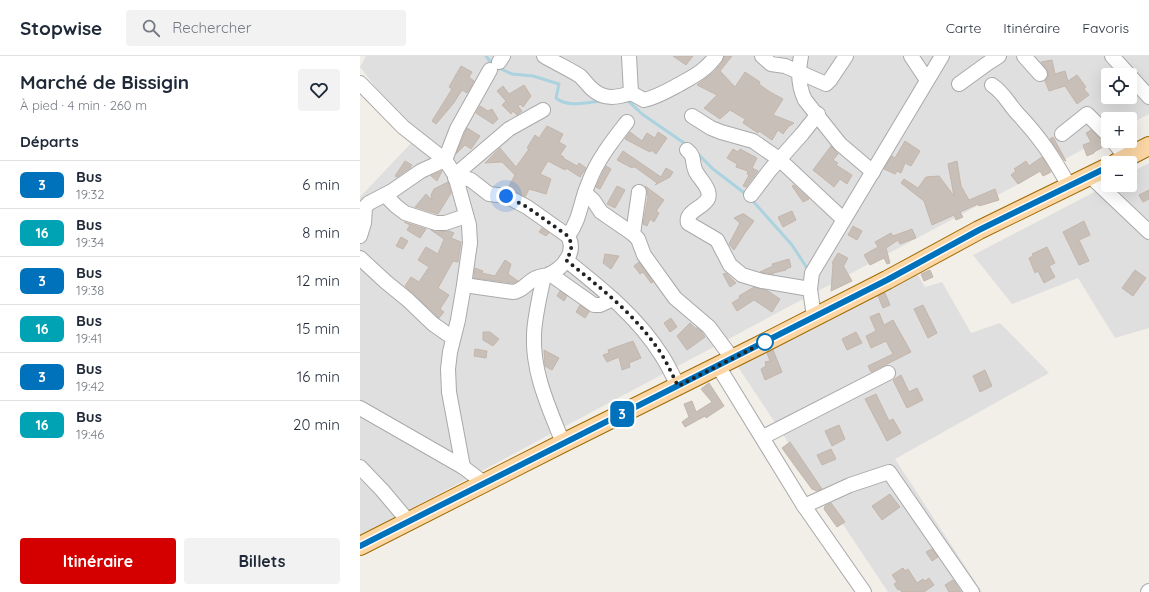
<!DOCTYPE html>
<html lang="fr">
<head>
<meta charset="utf-8">
<style>
  :root { --surface:#fff; --page:#f2f2f3; --text:#1f2937; --muted:#747a83; --line:#e0e1e3; --accent:#d40000 }
  body { margin:0; font-family:Quicksand,sans-serif; background:var(--page); color:var(--text); height:100vh; display:flex; flex-direction:column; font-size:15px; white-space:nowrap }
  * { box-sizing:border-box; margin:0 }
  p { font-size:13px; color:var(--muted) }
  .icon { flex:none; width:22px; height:22px; fill:none; stroke:currentColor; stroke-width:2; stroke-linecap:round; stroke-linejoin:round }
  .map { position:relative; flex:1; overflow:hidden }
  .details { display:flex; flex-direction:column; background:var(--surface); width:360px }
  .details>* { flex:none }
  .badge { padding:0 8px; border-radius:6px; font-size:14px; line-height:26px }
  .tools { position:absolute; left:741px; top:12px; display:grid; gap:8px }
  .tools a { display:grid; place-items:center; width:36px; height:36px; border-radius:4px; background:var(--surface); box-shadow:0 4px 16px #0002; font-size:20px }
  .you { position:absolute; width:20px; height:20px; margin:-10px; border:3px solid #fff; border-radius:50%; background:#1a73e8; box-shadow:0 0 0 6px #1a73e833 }
  .map>.badge { position:absolute; translate:-50% -50%; box-shadow:0 0 0 2px #fff }
  h2 { padding:0 20px; font-size:15px; line-height:36px }
  .round { display:grid; place-items:center; flex:none; width:42px; height:42px; border-radius:4px; background:var(--page) }
  .summary { display:flex; align-items:center; justify-content:space-between; height:68px; padding:0 20px }
  h1 { font-size:19px; font-weight:800; line-height:30px }
  .cta { display:flex; gap:8px; margin-top:auto; padding:8px 20px }
  .cta a { flex:1; height:46px; border-radius:4px; background:var(--accent); color:#fff; font-size:16px; font-weight:800; line-height:46px; text-align:center }
  .cta a+a { background:var(--page); color:var(--text) }
  ul { padding:0; list-style:none }
  li { display:flex; align-items:center; gap:12px; height:48px; padding:0 20px; border-top:1px solid var(--line) }
  li div { flex:1 }
  li b { display:block; font-size:15px }
  li em { font-style:normal }
  li .badge { min-width:44px; font-weight:700; text-align:center }
  header { display:flex; align-items:center; gap:24px; box-sizing:border-box; height:56px; padding:0 20px; background:var(--surface); border-bottom:1px solid var(--line) }
  header strong { font-size:19px }
  nav { display:flex; gap:22px; margin-inline-start:auto; font-size:14px }
  .search { width:280px; height:36px; background:var(--page); display:flex; align-items:center; gap:10px; box-sizing:border-box; padding:0 14px; border-radius:4px; color:var(--muted); font-size:15px }
  main { display:flex; flex:1; min-height:0 }
  .map>svg:first-child { display:block }
  .residential { fill:#e0dfdf; fill-rule:evenodd }
  .lines { fill:none; stroke-linecap:round; stroke-linejoin:round }
  .stream { stroke:#aad3df; stroke-width:3 }
  .building { fill:#c7bfb8; stroke:#c4b6ab }
  .minor-casing { stroke:#a9a9a9; stroke-width:16 }
  .major-casing { stroke:#a06b00; stroke-width:20 }
  .minor { stroke:#fff; stroke-width:14 }
  .major { stroke:#fcd6a4; stroke-width:18 }
  .line-casing { stroke:#fff; stroke-width:9 }
  .line { stroke:#0072bc; stroke-width:6 }
  .walk { stroke:#222; stroke-width:4; stroke-dasharray:0 7.2 }
  .stop-dot { fill:#fff; stroke:#0072bc; stroke-width:2 }
</style>
</head>
<body>
<header>
<strong>Stopwise</strong>
<div class="search"><svg class="icon" aria-label="search" viewBox="0 0 24 24"><circle cx="10" cy="10" r="6"/><path d="M15 15l6 6"/></svg>Rechercher</div>
<nav><a>Carte</a><a>Itinéraire</a><a>Favoris</a></nav>
</header>
<main>
<section class="details">
<div class="summary"><div><h1>Marché de Bissigin</h1><p>À pied · 4 min · 260 m</p></div><a class="round"><svg class="icon" aria-label="heart" viewBox="0 0 24 24"><path d="M12 20l-8-8c-3-5 5-10 8-4 3-6 11-1 8 4z"/></svg></a></div>
<h2>Départs</h2>
<ul>
<li><span class="badge" style="background:#0072bc;color:#fff">3</span><div><b>Bus</b><p>19:32</p></div><em>6 min</em></li>
<li><span class="badge" style="background:#00a3b4;color:#fff">16</span><div><b>Bus</b><p>19:34</p></div><em>8 min</em></li>
<li><span class="badge" style="background:#0072bc;color:#fff">3</span><div><b>Bus</b><p>19:38</p></div><em>12 min</em></li>
<li><span class="badge" style="background:#00a3b4;color:#fff">16</span><div><b>Bus</b><p>19:41</p></div><em>15 min</em></li>
<li><span class="badge" style="background:#0072bc;color:#fff">3</span><div><b>Bus</b><p>19:42</p></div><em>16 min</em></li>
<li><span class="badge" style="background:#00a3b4;color:#fff">16</span><div><b>Bus</b><p>19:46</p></div><em>20 min</em></li>
</ul>
<div class="cta"><a>Itinéraire</a><a>Billets</a></div>
</section>
<div class="map">
<svg width="789" height="536" viewBox="0 0 789 536">
  <rect width="100%" height="100%" fill="#f2efe9"/>
  <g class="residential">
    <path d="M6,0H789V58L770,68V63H748V80L0,480V141L55,83L0,11ZM748,19H770V41H748Z"/>
    <polygon points="789,107 789,272 755,282 718,222 652,248 613,199 748,129 770,129 770,117"/>
    <polygon points="556,216 565,231 582,226 611,277 640,267 689,317 535,403 622,536 528,536 378,311"/>
  </g>
  <g class="lines">
    <g class="stream">
      <polyline points="126,0 133,9"/>
      <path d="M139,12L152,18L173,20L199,28L196,42C208,52 227,46 242,45"/>
      <polyline points="266,43 282,58 327,89"/>
      <polyline points="336,96 353,113 387,139"/>
      <polyline points="391,143 432,189 449,215"/>
    </g>
  </g>
  <g class="building">
    <polygon points="313,0 333,0 326,9"/>
    <polygon points="364,0 372,0 360,15 375,31 385,16 400,26 399,28 410,36 423,43 413,59 434,67 428,71 423,78 418,74 412,84 399,75 398,77 383,67 385,63 370,54 360,63 344,52 357,39 337,29 354,16 363,5"/>
    <polygon points="692,4 695,18 705,15 708,25 717,19 726,31 724,33 729,39 717,48 705,30 689,35 685,25 688,21 688,16 681,6"/>
    <polygon points="101,10 112,16 109,21 114,25 107,37 102,34 93,48 76,68 72,65 92,33 89,31"/>
    <polygon points="164,29 171,40 163,51 160,48 158,50 162,55 157,59 153,55 151,58 142,49 146,45 137,35 143,30 149,38"/>
    <polygon points="120,50 128,55 132,53 138,63 133,68 116,57"/>
    <polygon points="187,70 203,78 199,86 206,90 200,99 204,101 203,102 217,110 219,107 226,112 220,121 206,112 205,114 188,105 180,118 191,123 186,138 169,133 165,141 148,132 155,119 142,106 125,107 140,92 156,111 169,93 167,92 175,79 179,82"/>
    <polygon points="107,72 120,80 111,93 105,89 96,98"/>
    <polygon points="731,74 739,82 743,91 734,96 734,97 727,100 723,89 731,86 726,77"/>
    <polygon points="270,76 282,85 287,77 295,82 298,76 307,82 296,98 291,94 290,96 265,83"/>
    <polygon points="693,81 706,105 705,105 690,83"/>
    <polygon points="545,85 560,95 551,110 545,107 541,117 537,115 535,118 524,113 532,100 535,102"/>
    <polygon points="471,90 478,98 473,104 478,107 476,109 492,119 487,128 480,123 474,131 453,114"/>
    <polygon points="373,93 378,96 380,93 397,102 392,112 398,115 386,131 383,130 389,119 387,118 388,115 376,111 377,108 367,102"/>
    <polygon points="263,95 301,121 306,112 313,116 310,121 295,129 297,127 275,111 273,111 272,112 257,104"/>
    <polygon points="682,101 691,116 683,120 680,115 658,128 651,119 656,115 654,113 666,105 669,110"/>
    <polygon points="45,105 52,109 50,112 37,121 35,120"/>
    <polygon points="597,105 601,130 609,144 635,133 639,144 619,150 618,148 600,156 603,161 596,164 594,159 572,169 564,145 541,127 544,123 558,132 566,121 579,120 594,140 588,108"/>
    <polygon points="246,110 251,113 240,133 236,131"/>
    <polygon points="82,115 77,125 71,120"/>
    <polygon points="88,126 91,137 78,158 55,151 66,138 72,144 71,139 74,133"/>
    <polygon points="434,129 449,143 443,146 432,130"/>
    <polygon points="257,130 265,134 255,152 247,148"/>
    <polygon points="285,130 304,144 296,155 299,157 294,166 290,163 287,170 283,168 288,141 287,133"/>
    <polygon points="789,134 789,143 783,146 779,139"/>
    <polygon points="432,155 436,164 423,171 418,161"/>
    <polygon points="382,158 384,158 394,165 385,177 374,194 369,188 380,167 374,162"/>
    <polygon points="724,165 730,179 719,184 729,205 719,209 703,176"/>
    <polygon points="44,166 66,173 60,182 47,174 50,169"/>
    <polygon points="493,170 502,175 497,184 488,179"/>
    <polygon points="182,172 189,177 186,180 179,176"/>
    <polygon points="552,173 556,182 540,188 538,184 526,192 530,207 527,208 524,202 510,209 504,199 518,191 515,186 531,177 533,180"/>
    <polygon points="71,174 76,176 89,175 94,177 91,182 101,186 98,206 93,205 78,232 89,239 80,253 84,256 79,262 45,230 51,221 59,226 69,211 58,204 66,191 78,198 84,183"/>
    <polygon points="41,181 48,185 43,193 36,190"/>
    <polygon points="687,191 695,207 689,210 695,221 684,227 678,215 675,217 669,202 673,200 672,198"/>
    <polygon points="478,197 488,202 483,211 484,211 492,225 471,235 473,208 472,207"/>
    <polygon points="245,198 259,200 251,213 243,207"/>
    <polygon points="429,203 431,211 426,213 426,214 413,217 414,218 400,216 413,210 412,208"/>
    <polygon points="145,204 151,208 148,218 158,225 156,226 153,227 114,222 115,212 123,215 122,217 135,220"/>
    <polygon points="279,206 293,226 291,227 283,216 280,218 274,210"/>
    <polygon points="570,214 573,221 564,225 561,218"/>
    <polygon points="775,214 786,222 773,240 762,232"/>
    <polygon points="366,217 376,227 370,231 363,218"/>
    <polygon points="394,231 408,235 420,243 412,256 394,244 377,255 372,247 380,242 379,240"/>
    <polygon points="200,235 207,240 204,245 197,240"/>
    <polygon points="525,237 530,249 523,252 518,240"/>
    <polygon points="220,249 229,256 225,262 216,256"/>
    <polygon points="563,249 577,277 568,282 554,253"/>
    <polygon points="519,257 524,269 533,264 551,296 511,316 508,310 533,298 526,285 511,292 506,280 516,275 510,261"/>
    <polygon points="311,262 317,271 310,276 304,267"/>
    <polygon points="330,267 335,272 337,272 341,275 345,281 327,294 317,280"/>
    <polygon points="123,276 130,276 139,283 133,290 123,284"/>
    <polygon points="496,276 502,287 487,294 482,283"/>
    <polygon points="273,285 281,302 269,307 270,311 262,314 259,301 247,306 243,299 249,297 248,294"/>
    <polygon points="115,293 127,295 126,302 114,300"/>
    <polygon points="184,294 199,302 192,314 185,310"/>
    <polygon points="413,294 422,316 405,324 401,313 406,310 405,306 410,305 407,297"/>
    <polygon points="625,314 632,330 620,336 613,320"/>
    <polygon points="541,319 549,336 557,332 563,344 547,352 533,324"/>
    <polygon points="349,327 364,350 346,362 345,360 325,371 322,366 329,361 324,348 332,345 336,356 352,346 341,333"/>
    <polygon points="516,338 529,365 533,363 541,377 527,385 505,343"/>
    <polygon points="479,369 485,383 472,390 465,375"/>
    <polygon points="430,386 443,405 462,433 457,435 452,433 435,410 422,392"/>
    <polygon points="471,393 476,403 462,409 457,399"/>
    <polygon points="530,438 540,451 522,464 512,450"/>
    <polygon points="471,447 485,466 477,471 464,453 465,450"/>
    <polygon points="572,493 578,501 572,505 566,496"/>
    <polygon points="543,512 545,515 548,513 557,527 563,523 565,525 569,522 574,529 564,536 542,536 539,533 538,534 534,528 537,526 532,519"/>
    <polygon points="593,524 596,528 601,536 589,536 585,529"/>
  </g>
  <g class="lines">
    <g class="minor-casing">
      <g id="minor">
        <path d="M184,0C196,7 209,13 220,20C224,24 227,28 231,32C243,44 256,42 271,37L284,44C297,41 307,35 318,29C334,20 345,15 356,0"/>
        <polyline points="269,0 271,37"/>
        <polyline points="402,0 411,8 425,10 466,28 470,24 486,0"/>
        <path d="M441,0C438,15 438,30 445,44L480,88L513,116"/>
        <polyline points="551,0 567,24"/>
        <polyline points="664,0 680,18"/>
        <polyline points="752,0 789,41"/>
        <polyline points="139,6 143,0"/>
        <polyline points="0,27 43,71 85,104 95,119 109,169 110,187 104,229 98,264 90,296 88,313 89,336 103,411"/>
        <polyline points="599,28 628,7 639,0"/>
        <path d="M632,29C645,38 647,46 657,57C680,81 693,101 709,130"/>
        <polyline points="332,60 351,72 361,76 393,85 419,103 483,163"/>
        <polyline points="702,78 727,58 748,79"/>
        <polyline points="753,85 766,102"/>
        <path d="M327,94C336,101 331,107 336,116C340,123 346,128 348,135C349,138 349,142 347,144C342,152 325,156 328,167L357,184L370,209L382,219L402,225L450,233"/>
        <polyline points="95,119 149,73 183,54"/>
        <polyline points="730,120 789,176"/>
        <path d="M95,122L108,123L111,124L129,138L146,140L167,151L208,180C217,197 203,212 188,219C184,220 180,220 176,222C167,226 163,235 153,236L104,229"/>
        <polyline points="225,137 233,144 241,156 273,178 278,183 284,199 315,242 349,271 372,302"/>
        <polyline points="25,139 36,150 45,157 76,167 85,167 106,160"/>
        <polyline points="391,139 410,114 442,78 458,58"/>
        <polyline points="273,178 279,136"/>
        <polyline points="0,180 4,167 5,151 9,147 32,135 61,115 85,104 97,73 130,14"/>
        <path d="M208,180C221,162 220,146 229,126C237,104 253,84 267,66"/>
        <polyline points="0,202 26,226 48,244 73,268 93,282"/>
        <path d="M206,204C241,232 278,261 302,300C308,309 313,320 318,330"/>
        <polyline points="190,218 234,249 240,249 253,243"/>
        <path d="M184,220C180,239 175,258 174,278C172,316 189,352 203,387"/>
        <polyline points="454,261 450,233 452,217 582,0"/>
        <polyline points="358,310 444,450 504,536"/>
        <polyline points="0,352 103,411 124,427"/>
        <polyline points="403,381 528,317"/>
        <polyline points="0,411 22,434 49,466"/>
        <polyline points="444,450 490,429 529,416 612,536"/>
        <polyline points="788,536 789,535"/>
      </g>
    </g>
    <g class="major-casing">
      <g id="major">
        <polyline points="756,107 789,90"/>
        <polyline points="0,490 203,387 400,289 527,224 619,174 748,111"/>
      </g>
    </g>
    <use href="#minor" class="minor"/>
    <use href="#major" class="major"/>
  </g>
  <g class="lines">
    <g class="line-casing">
      <polyline id="line" points="0,490 527,224 619,174 748,111"/>
    </g>
    <use href="#line" class="line"/>
    <path class="walk" d="M146,140L167,151L208,180C213,189 212,195 206,204C241,232 278,261 302,299C308,309 313,320 318,330L405,286"/>
  </g>
  <circle class="stop-dot" cx="405" cy="286" r="8"/>
</svg>
<div class="tools">
<a><svg class="icon" aria-label="locate" viewBox="0 0 24 24"><circle cx="12" cy="12" r="6"/><path d="M12 2v4M12 18v4M2 12h4M18 12h4"/></svg></a>
<a>+</a>
<a>−</a>
</div>
<div class="you" style="left:146px;top:140px"></div>
<b class="badge" style="left:262px;top:358px;background:#0072bc;color:#fff">3</b>
</div>
</main>
</body>
</html>
